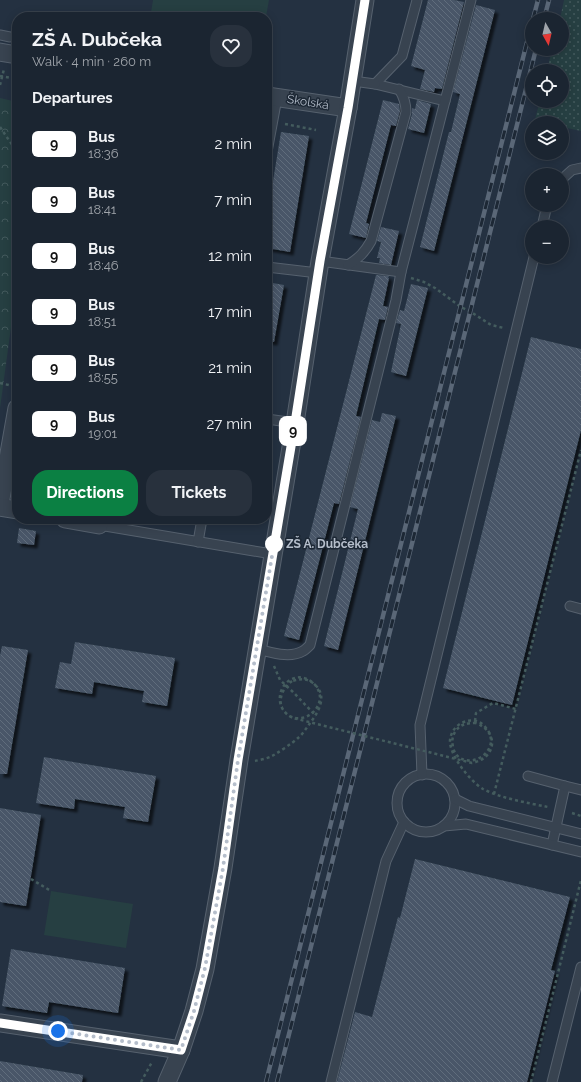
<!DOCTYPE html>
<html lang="en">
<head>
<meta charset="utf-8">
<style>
  :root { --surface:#1b2531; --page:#28313d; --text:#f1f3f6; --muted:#a0a5ab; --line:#39424d; --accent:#0b8043 }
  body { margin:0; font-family:Raleway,sans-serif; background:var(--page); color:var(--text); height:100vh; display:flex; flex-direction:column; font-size:15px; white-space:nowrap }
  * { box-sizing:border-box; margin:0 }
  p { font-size:13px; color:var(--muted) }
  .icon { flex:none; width:22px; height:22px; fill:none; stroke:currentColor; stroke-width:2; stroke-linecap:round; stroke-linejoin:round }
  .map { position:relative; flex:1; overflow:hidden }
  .side { position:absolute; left:12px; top:12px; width:260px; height:512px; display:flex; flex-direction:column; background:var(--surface); border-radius:16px; box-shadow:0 2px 10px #0003,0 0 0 1px var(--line) }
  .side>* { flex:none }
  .badge { padding:0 8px; border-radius:6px; font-size:14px; line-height:26px }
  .needle { width:26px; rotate:172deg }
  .tools { position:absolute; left:525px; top:12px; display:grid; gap:8px }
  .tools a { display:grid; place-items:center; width:44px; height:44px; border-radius:50%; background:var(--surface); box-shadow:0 2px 10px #0003,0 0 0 1px var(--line); font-size:20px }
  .you { position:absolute; width:20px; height:20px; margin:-10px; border:3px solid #fff; border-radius:50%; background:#1a73e8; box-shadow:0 0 0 6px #1a73e833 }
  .map>.badge { position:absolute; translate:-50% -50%; box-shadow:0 0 0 2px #fff }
  h2 { padding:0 20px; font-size:15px; line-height:36px }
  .round { display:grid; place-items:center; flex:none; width:42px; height:42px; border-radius:16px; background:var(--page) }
  .summary { display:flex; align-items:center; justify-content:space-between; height:68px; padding:0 20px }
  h1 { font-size:19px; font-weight:700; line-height:30px }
  .button { display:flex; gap:8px; margin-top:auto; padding:8px 20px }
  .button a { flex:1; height:46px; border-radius:16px; background:var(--accent); color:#fff; font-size:16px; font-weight:700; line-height:46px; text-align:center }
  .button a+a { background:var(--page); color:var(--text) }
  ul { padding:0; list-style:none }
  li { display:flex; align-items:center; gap:12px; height:56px; padding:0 20px }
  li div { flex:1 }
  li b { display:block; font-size:15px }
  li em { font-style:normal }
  li .badge { min-width:44px; font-weight:700; text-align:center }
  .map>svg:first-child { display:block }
  .grass { fill:url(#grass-dots) }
  .park { fill:url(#park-crowns) }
  .garden { fill:#263f42 }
  .building { fill:url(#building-back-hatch); filter:url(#shadow) }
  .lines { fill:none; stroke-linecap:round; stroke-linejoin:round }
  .service-casing { stroke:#56616e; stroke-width:11 }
  .minor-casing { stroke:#56616e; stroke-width:19 }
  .path { stroke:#445c5e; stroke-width:2.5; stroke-dasharray:3 3; stroke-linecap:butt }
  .service { stroke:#384350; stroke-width:9 }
  .minor { stroke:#384350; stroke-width:17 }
  .rail-casing { stroke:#5a6777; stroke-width:4.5 }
  .rail { stroke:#1d2835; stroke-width:3; stroke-dasharray:9; stroke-linecap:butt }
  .path-bridge { stroke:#445c5e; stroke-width:2.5; stroke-dasharray:3 3; stroke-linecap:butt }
  .line-casing { stroke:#fff; stroke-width:9 }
  .line { stroke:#fff; stroke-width:6 }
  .walk { stroke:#b5becb; stroke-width:4; stroke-dasharray:0 7.2 }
  .stop-dot { fill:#fff; stroke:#fff; stroke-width:2 }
  .labels { text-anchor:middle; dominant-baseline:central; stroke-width:3; stroke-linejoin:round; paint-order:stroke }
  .street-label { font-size:12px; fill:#b5becb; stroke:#1d2835 }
  .stop-label { font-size:12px; font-weight:bold; fill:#b5becb; stroke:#1d2835; text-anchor:start }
</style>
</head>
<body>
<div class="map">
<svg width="581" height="1082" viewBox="0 0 581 1082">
  <defs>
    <pattern id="grass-dots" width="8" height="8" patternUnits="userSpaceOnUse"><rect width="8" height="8" fill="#263f42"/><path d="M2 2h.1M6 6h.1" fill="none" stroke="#43595c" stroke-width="1.8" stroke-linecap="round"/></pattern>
    <pattern id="park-crowns" width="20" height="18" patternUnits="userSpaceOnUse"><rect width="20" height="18" fill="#263f42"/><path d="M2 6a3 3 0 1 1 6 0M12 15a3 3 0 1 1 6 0" fill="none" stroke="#43595c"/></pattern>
    <pattern id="building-back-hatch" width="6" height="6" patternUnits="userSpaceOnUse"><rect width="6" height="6" fill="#485767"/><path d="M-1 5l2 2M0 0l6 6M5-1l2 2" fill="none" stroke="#606d7b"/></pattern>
    <filter id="shadow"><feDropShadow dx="3.5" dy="3.5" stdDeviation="1" flood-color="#0009"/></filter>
  </defs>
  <rect width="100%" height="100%" fill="#243141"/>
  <polygon class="grass" points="564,0 581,0 581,131 562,127 562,123 549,123 535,119 540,101 562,101 562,71 547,71 552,49 562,49 562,19 560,19"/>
  <polygon class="park" points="0,98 17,102 17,283 0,408"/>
  <g class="garden">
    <polygon points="153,0 269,0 266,17 184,17 151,12"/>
    <polygon points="51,891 133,904 126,948 44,935"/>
  </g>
  <g class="building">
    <polygon points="428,0 454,0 464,2 442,89 435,88 434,92 420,89 425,70 411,66"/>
    <polygon points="476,5 495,10 434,251 420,247 449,132 451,132 460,94 453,92"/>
    <polygon points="383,100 399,104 400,111 396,126 391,125 366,223 369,224 366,238 349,234"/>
    <polygon points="417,100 431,104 424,133 408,129 412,114 412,108 415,109"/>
    <polygon points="281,132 309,136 290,252 267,248 267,218"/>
    <polygon points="381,227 399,231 391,265 379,263 380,258 377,258 381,242 377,241"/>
    <polygon points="376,275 389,276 388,278 389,278 383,306 388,307 385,320 379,319 356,416 361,417 339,504 334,503 299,640 284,636"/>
    <polygon points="267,282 284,285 274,342 267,341"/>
    <polygon points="411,284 428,288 406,376 391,372 401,324 396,323 400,310 404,311"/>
    <polygon points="531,337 581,349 581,430 512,705 443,688"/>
    <polygon points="382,413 396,416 338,650 324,646 358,509 350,507 372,420 380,422"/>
    <polygon points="19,528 36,531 34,545 17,543"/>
    <polygon points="75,642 175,658 167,706 142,702 144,691 94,682 92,694 55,688 60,662 71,664"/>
    <polygon points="2,646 28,650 7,774 0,774 0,656"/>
    <polygon points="44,757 156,776 148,822 123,818 125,807 75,799 74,809 36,803"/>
    <polygon points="0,808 41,815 26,906 0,902"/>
    <polygon points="415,859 570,897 551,970 555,971 527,1082 337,1082 355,1012 372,1017 398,917 400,918"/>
    <polygon points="11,949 125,968 118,1013 49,1002 47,1013 2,1006"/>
    <polygon points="0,1061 83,1075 82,1082 0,1082"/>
  </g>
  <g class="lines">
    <g class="service-casing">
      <g id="service">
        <polyline points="417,0 402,56 375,84 445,101"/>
        <polyline points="0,35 10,37"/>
        <polyline points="353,81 375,84"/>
        <polyline points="267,152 277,98"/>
        <polyline points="562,179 572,170 581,168"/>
        <polyline points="542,227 547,205"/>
        <polyline points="320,261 401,272"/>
        <path d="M348,265C359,258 365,252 371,241L406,112C406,103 404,97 399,89"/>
        <polyline points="267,267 318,273"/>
        <polyline points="267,419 295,423"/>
        <polyline points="99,522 99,525 272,554"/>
        <polyline points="198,542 202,519"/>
        <polyline points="570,606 581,609"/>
        <path d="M257,649C271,652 289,659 303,651C305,650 308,647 310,645L396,300L401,272L471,0"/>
        <circle cx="426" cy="803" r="29"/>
        <polyline points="422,775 420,725 534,257"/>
        <polyline points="528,776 565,786 552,845"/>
        <polyline points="565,786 581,790"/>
        <polyline points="455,799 469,806 581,834"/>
        <polyline points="444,826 466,824 581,852"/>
        <polyline points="331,1082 386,861 404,822"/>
        <polyline points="552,1082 581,967"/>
      </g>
    </g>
    <g class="minor-casing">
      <g id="minor">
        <polyline points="0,52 17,55"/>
        <polyline points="267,96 348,108"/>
        <polyline points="0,504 17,408"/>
        <polyline points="0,507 17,510"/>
        <polyline points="65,519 99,525"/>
        <polyline points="0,1023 181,1050"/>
        <polyline points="167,1082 181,1050 194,1011 205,969 223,868 239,760 295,423 320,261 348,108 365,0"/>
      </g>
    </g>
    <g class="path">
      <polyline points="0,76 17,79"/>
      <polyline points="0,85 4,69"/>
      <polyline points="285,124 316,130"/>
      <polyline points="0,127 17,152"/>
      <polyline points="411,278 424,282 435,288 461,307 471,312 491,325 504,328"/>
      <polyline points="0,383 17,387"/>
      <polyline points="274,666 280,680 293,692 316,716"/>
      <polyline points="475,721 476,713 493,703 516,709"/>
      <path d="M476,723C467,723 460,724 455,732C452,737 452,741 453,747C457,768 488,763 491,742C491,737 490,732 486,728C475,713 452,722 450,740C449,755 470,781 483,789C500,798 528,803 548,807"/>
      <path d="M255,761C259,760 265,759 270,757C275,755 294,742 298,738C302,735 305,730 308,726C317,714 330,696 313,683C306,678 300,679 292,681"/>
      <polyline points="494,794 581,450"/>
      <polyline points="572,813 581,816"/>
      <polyline points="31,879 51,891"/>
      <polyline points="141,1082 152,1062"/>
      <polyline points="531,1082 581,880"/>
    </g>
    <use href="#service" class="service"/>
    <use href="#minor" class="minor"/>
    <g class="rail-casing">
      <g id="rail">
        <polyline points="533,19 538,0"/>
        <polyline points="544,19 549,0"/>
        <polyline points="266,1082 532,22"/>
        <polyline points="277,1082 536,49"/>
      </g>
    </g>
    <use href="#rail" class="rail"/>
    <path class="path-bridge" d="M292,681C281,689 275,705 288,715C301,724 319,713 320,698C320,691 316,684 309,680C285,667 266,705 293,718L472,763C497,758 499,732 476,723"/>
  </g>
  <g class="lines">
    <g class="line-casing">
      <polyline id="line" points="0,1023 181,1050 194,1011 205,968 223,868 238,760 295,423 320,261 348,108 365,0"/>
    </g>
    <use href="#line" class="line"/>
    <polyline class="walk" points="58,1031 181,1050 194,1011 205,968 223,868 238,760 274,544"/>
  </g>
  <circle class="stop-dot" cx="274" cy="544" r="8"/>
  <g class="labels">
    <g class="street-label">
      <text transform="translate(308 102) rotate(9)">Školská</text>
    </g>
    <g class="stop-label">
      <text x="286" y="544">ZŠ A. Dubčeka</text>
    </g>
  </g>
</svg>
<div class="tools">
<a><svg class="needle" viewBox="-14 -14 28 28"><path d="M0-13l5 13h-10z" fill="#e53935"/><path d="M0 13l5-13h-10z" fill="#a0a5ab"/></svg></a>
<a><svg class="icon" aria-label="locate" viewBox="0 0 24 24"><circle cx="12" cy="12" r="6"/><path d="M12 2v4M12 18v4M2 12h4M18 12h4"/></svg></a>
<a><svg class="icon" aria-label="layers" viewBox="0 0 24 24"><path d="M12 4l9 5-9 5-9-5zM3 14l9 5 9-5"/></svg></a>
<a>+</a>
<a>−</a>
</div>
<div class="you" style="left:58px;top:1031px"></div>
<b class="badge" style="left:293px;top:431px;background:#fff;color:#111">9</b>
<section class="side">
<div class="summary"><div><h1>ZŠ A. Dubčeka</h1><p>Walk · 4 min · 260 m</p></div><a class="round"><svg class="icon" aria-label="heart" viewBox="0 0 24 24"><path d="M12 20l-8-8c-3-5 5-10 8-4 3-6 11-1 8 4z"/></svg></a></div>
<h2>Departures</h2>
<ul>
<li><span class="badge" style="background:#fff;color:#111">9</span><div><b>Bus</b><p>18:36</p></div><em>2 min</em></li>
<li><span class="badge" style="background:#fff;color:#111">9</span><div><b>Bus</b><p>18:41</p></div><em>7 min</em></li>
<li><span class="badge" style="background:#fff;color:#111">9</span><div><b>Bus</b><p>18:46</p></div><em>12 min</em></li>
<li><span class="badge" style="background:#fff;color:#111">9</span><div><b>Bus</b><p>18:51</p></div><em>17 min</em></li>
<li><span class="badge" style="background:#fff;color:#111">9</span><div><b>Bus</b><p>18:55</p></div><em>21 min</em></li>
<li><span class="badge" style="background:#fff;color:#111">9</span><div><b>Bus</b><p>19:01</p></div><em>27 min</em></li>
</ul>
<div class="button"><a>Directions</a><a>Tickets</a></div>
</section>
</div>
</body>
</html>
